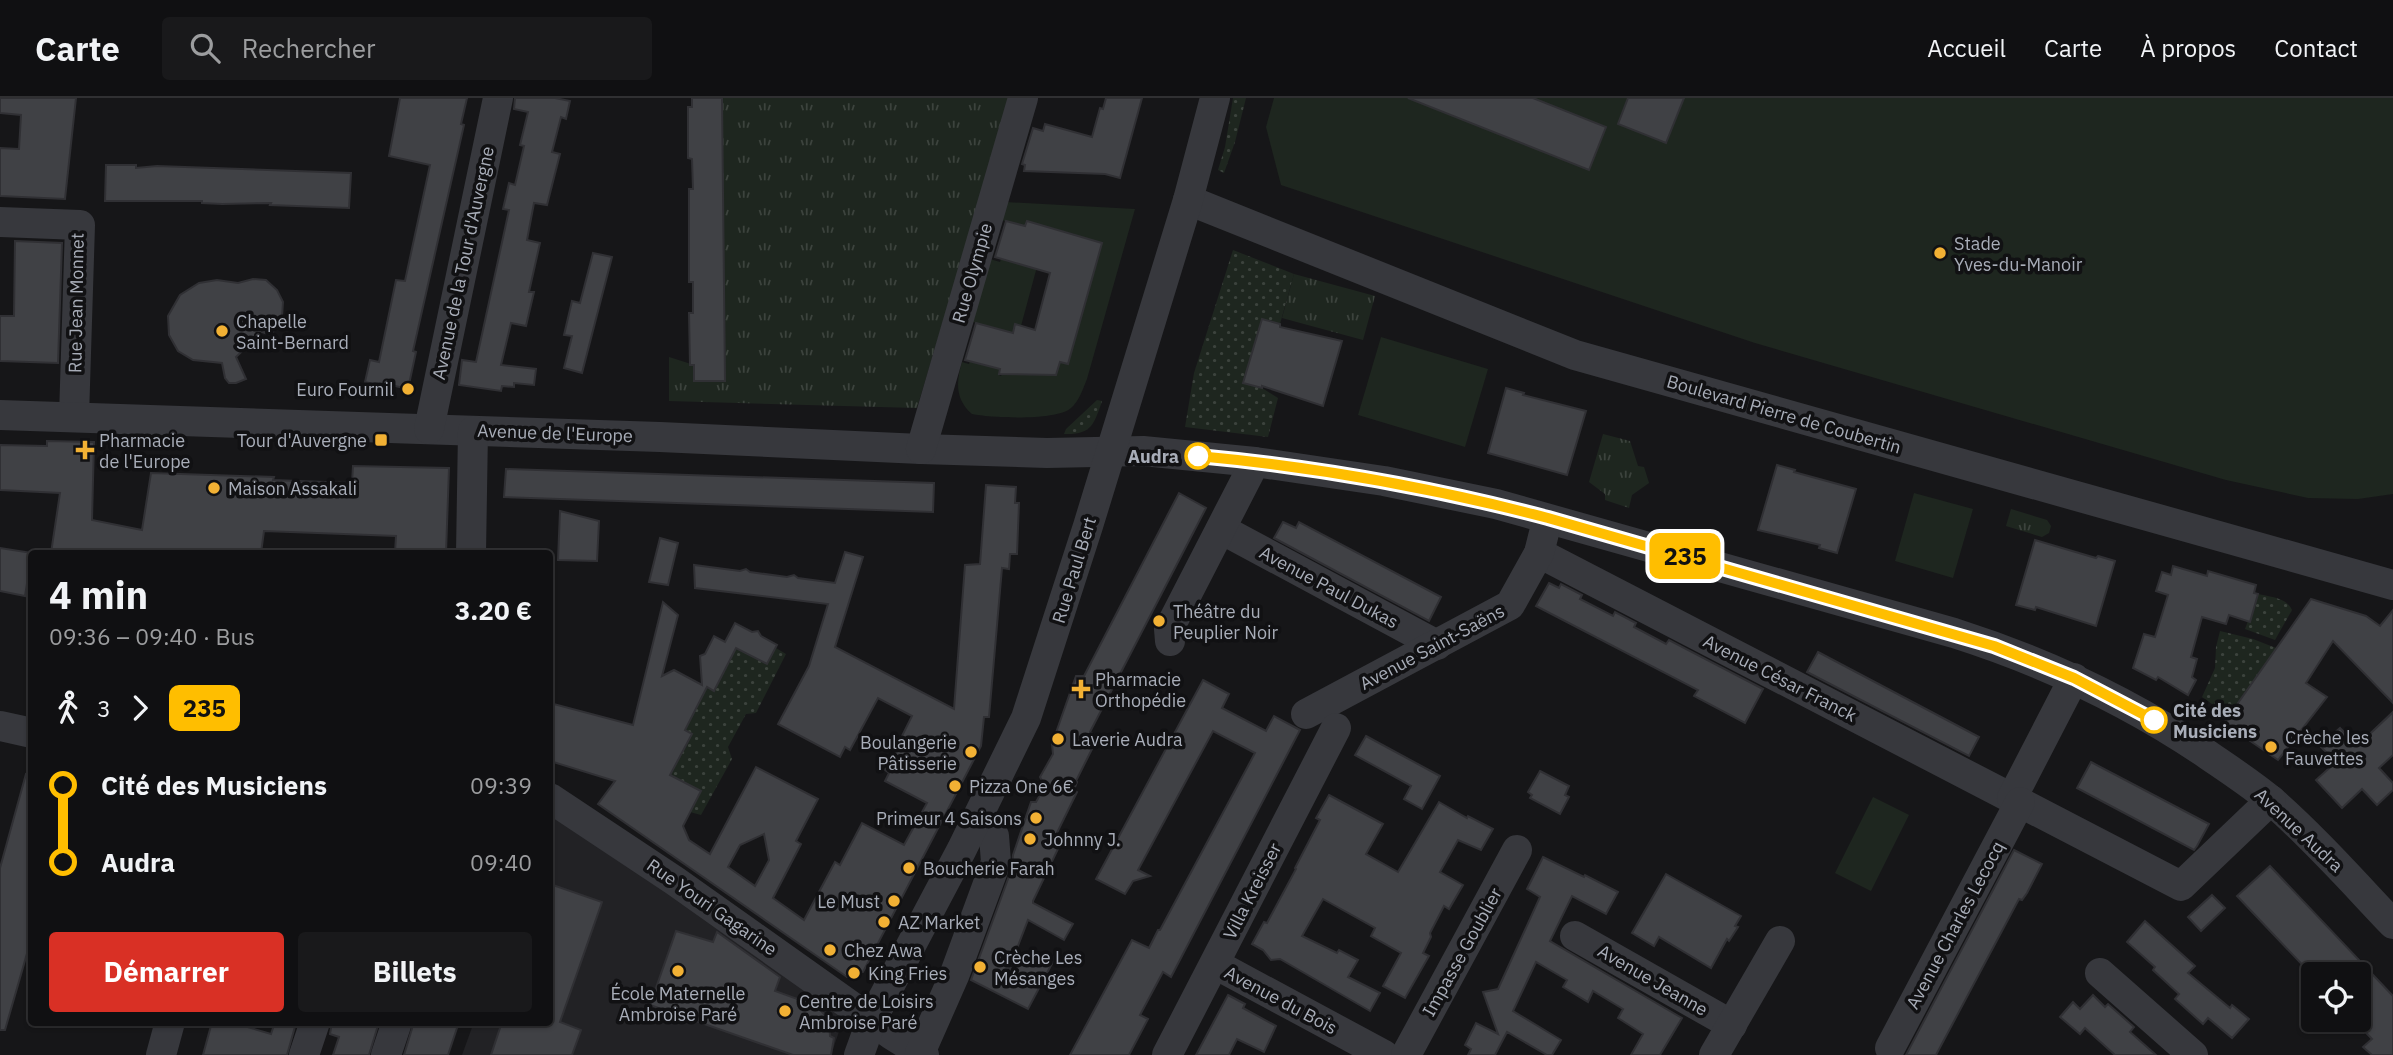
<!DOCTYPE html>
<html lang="fr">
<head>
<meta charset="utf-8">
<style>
  :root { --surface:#101012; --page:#19191b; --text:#f1f3f6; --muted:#9c9d9f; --line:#303032; --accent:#d93025 }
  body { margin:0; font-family:"IBM Plex Sans",sans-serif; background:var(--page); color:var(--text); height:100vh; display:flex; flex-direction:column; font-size:26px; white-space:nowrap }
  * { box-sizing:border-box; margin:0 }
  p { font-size:23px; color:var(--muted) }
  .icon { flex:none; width:38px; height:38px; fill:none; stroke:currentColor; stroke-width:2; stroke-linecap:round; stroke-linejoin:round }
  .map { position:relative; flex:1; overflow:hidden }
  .sheet { position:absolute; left:28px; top:452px; width:525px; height:476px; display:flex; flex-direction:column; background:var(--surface); border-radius:7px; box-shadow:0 2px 5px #0004,0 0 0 2px var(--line) }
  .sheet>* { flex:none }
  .badge { padding:0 14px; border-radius:10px; font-size:24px; line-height:46px }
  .tools { position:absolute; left:2301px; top:864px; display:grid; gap:14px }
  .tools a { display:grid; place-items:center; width:70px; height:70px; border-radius:7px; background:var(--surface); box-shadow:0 2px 5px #0004,0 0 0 2px var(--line); font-size:35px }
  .map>.badge { position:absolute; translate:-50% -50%; box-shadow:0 0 0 4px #fff }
  .legs { display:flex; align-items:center; gap:10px; height:77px; padding:0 21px; font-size:23px }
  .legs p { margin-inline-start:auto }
  .headline { display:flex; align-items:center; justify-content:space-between; height:119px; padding:0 21px }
  h1 { font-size:38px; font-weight:800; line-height:52px }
  .cta { display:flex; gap:14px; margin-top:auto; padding:14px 21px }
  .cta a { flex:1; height:80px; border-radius:7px; background:var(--accent); color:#fff; font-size:28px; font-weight:800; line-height:80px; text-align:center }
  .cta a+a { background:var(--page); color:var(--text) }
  ul { padding:0 21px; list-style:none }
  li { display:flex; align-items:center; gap:24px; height:77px; font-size:26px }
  li i { display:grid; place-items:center; width:10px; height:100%; margin:0 9px; background:currentColor }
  li i::after { content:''; width:18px; height:18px; margin:-9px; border:5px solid; border-radius:50%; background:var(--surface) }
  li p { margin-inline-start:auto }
  li:first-child i { background:linear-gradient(#0000 50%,currentColor 0) }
  li:last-child i { background:linear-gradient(currentColor 50%,#0000 0) }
  header { display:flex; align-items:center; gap:42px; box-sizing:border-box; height:98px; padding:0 35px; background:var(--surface); border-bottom:2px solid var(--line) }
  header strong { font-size:33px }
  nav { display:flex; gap:38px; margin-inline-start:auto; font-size:24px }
  .search { width:490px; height:63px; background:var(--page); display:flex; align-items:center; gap:18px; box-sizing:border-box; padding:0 24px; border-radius:7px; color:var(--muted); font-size:26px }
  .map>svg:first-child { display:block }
  .built { fill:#222225 }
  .grass { fill:url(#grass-dots) }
  .park { fill:url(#park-tufts) }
  .garden { fill:#1e261f }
  .building { fill:#404145; stroke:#303034; stroke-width:2; fill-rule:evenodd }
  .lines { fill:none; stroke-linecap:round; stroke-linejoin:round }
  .minor { stroke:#37383d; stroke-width:30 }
  .line-1-casing { stroke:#fff; stroke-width:16 }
  .line-1 { stroke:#ffbe00; stroke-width:10 }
  .poi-dot { fill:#f2b134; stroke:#111113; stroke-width:2.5 }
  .stop-1-dot { fill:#fff; stroke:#ffbe00; stroke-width:3.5 }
  .labels { text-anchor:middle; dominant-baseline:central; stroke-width:7; stroke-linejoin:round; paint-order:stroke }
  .poi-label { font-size:18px; fill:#a8adb8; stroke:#111113; text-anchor:start }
  .street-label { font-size:18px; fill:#a8adb8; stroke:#111113 }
  .stop-label { font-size:18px; font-weight:bold; fill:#a8adb8; stroke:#111113; text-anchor:end }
</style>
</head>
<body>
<header>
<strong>Carte</strong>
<div class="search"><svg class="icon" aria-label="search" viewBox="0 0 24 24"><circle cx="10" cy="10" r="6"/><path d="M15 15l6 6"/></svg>Rechercher</div>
<nav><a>Accueil</a><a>Carte</a><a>À propos</a><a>Contact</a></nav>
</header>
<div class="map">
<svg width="2393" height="957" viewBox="0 0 2393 957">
  <defs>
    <pattern id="grass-dots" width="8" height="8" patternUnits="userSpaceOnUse" patternTransform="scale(1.75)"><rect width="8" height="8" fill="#1e261f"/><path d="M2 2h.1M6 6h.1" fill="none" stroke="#3c433d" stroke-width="1.8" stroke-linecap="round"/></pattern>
    <pattern id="park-tufts" width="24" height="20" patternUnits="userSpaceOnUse" patternTransform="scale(1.75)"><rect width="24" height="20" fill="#1e261f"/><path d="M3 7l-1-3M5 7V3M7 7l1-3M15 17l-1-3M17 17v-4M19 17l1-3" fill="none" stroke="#3c433d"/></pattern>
  </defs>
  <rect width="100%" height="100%" fill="#161618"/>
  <polygon class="built" points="550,712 845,916 831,957 462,957 474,924 550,924"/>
  <g class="grass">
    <polygon points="1233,0 1246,0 1235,44 1224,75 1218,72 1225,49"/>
    <polygon points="1233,152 1294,176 1280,226 1262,222 1244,285 1262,290 1278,300 1268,339 1185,329 1194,275"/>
    <path d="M1097,302L1102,303C1094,327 1091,337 1064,336L1066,331Z"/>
    <path d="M2258,496C2270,499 2286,499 2292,512L2275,542L2245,531Z"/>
    <polygon points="2220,533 2253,541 2276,550 2277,555 2269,561 2229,618 2202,599 2215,570 2216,549"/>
    <polygon points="736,550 767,566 776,550 786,556 756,615 746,616 728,649 732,661 701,717 690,714 670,677 692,636 685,632 707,589 714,593"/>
  </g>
  <g class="park">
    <polygon points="722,0 1010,0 917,310 669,303 669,259 694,267 694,283 725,283"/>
    <polygon points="1294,176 1375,198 1363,242 1282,220"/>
    <polygon points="1603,336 1630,343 1638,368 1644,369 1649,385 1632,397 1629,410 1605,402 1605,396 1589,384"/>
    <polygon points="2011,411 2047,422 2051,428 2049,435 2042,439 2006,428"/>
  </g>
  <g class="garden">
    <polygon points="1274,0 2393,0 2393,396 2358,401 2308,400 2226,382 1755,245 1281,87 1266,29"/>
    <path d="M1005,104L1135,111L1087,281C1083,291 1079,303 1071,310C1057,323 992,320 972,316C955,301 956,284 962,264L969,266L970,263L1000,271L999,277L1001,278L1002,276L1056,277L1060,264L1068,266L1097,160L1074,136L1027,123L1025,128L1001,122Z"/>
    <polygon points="1035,152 1041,154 1021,228 1015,227 1013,235 973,224 990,161 1000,164 1001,161 1030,169"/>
    <polygon points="1381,239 1488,271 1465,349 1358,317"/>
    <polygon points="1914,395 1973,411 1953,480 1895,463"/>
    <polygon points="1873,699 1909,717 1871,793 1835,775"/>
  </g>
  <g class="building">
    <polygon points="0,0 76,0 65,101 0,98 0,50 19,51 21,17 0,15"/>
    <polygon points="400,0 467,0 461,26 464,27 413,253 416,254 408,291 391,287 391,290 365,284 370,262 379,264 396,182 405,183 430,67 389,58"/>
    <polygon points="515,0 555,0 570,3 566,21 561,19 552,54 560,56 547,107 534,105 527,142 540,145 529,194 534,194 526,228 511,225 501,267 536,271 534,287 514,285 514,289 502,288 501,293 459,287 462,262 476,264 509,112 503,111 509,85 515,87 524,48 520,47 528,14 514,11"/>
    <polygon points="692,0 722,0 725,283 694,283 694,267 690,267 689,215 693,215 693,184 689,184 689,91 693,91 692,61 688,60 688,9 692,9"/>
    <polygon points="1106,0 1142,0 1120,80 1105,76 1024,73 1025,67 1022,66 1033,30 1043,33 1045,26 1092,39 1100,10 1103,11"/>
    <polygon points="1408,0 1533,0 1606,29 1589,72"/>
    <polygon points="1628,0 1684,0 1666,45 1618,26"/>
    <polygon points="106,67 136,67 136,70 157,68 351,75 349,110 270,107 271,105 222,106 202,105 202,103 105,103"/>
    <polygon points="1006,123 1025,128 1027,123 1102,145 1068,266 1060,264 1056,277 999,276 1000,271 965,262 976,225 1013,235 1015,226 1035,232 1050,175 995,159"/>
    <polygon points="15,143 62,145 58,265 0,263 0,218 14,218"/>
    <polygon points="593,155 612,159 582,275 564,270 572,238 564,237 572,203 580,205"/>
    <polygon points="253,181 266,182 277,192 283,204 282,219 271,237 262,234 236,259 246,281 236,285 229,285 225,280 222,265 193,262 178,253 169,237 168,218 180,197 199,185 217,182 238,185"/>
    <polygon points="1262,221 1280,226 1280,229 1342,243 1323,308 1262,288 1262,290 1243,285"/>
    <polygon points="1506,290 1524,295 1523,297 1586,313 1567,377 1488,355"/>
    <polygon points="47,343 94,344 92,422 142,432 151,375 274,379 273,382 352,385 353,368 449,370 446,455 395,455 396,438 264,433 261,455 51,455 60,395 0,392 0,347 47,348"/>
    <polygon points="1777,367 1795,372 1794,374 1856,391 1837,455 1819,450 1820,447 1758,432"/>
    <polygon points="506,371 934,385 933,414 504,399"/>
    <path d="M986,387L1016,389L1015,405H1019L1017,456H1010L1009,471L1002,470L989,619H984L981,648L863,874L847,879L598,706L615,683L550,663V605L633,627L663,504L678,517L662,578L674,572L702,587L700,558L705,556L714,538L725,544L735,525L752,534L758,533L761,538L777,547L767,566L736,550L714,593L707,589L685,632L692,636L670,677L701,693L683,728L689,742L710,756L756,669L818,701L796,743L801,746L773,800L804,822L835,764L840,767L862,725L904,747L916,725L927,705L885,683L889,675L885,672L912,618L878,600L850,652L845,649L840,659L778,626L809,568L828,506L695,490L694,467L740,473L746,471L750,474L787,479L794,477L798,480L835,485L845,454L863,459L835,549L954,611L965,467L980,466ZM764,736L769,762L755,788L728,769L740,747Z"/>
    <polygon points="1179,395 1206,410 1090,634 1098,639 1076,683 1077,684 1074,692 1077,694 1052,745 1051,747 1058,751 1033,803 1033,805 1073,826 1064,842 1028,822 1009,871 1056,858 1028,911 971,882 1012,770 1013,757 1031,704 1036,704 1045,688 1040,679 1053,656 1052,646 1076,578 1084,578"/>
    <polygon points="560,413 599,423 597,463 558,462"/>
    <polygon points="1283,424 1296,430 1299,424 1441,499 1429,523 1274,440"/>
    <polygon points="660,440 678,445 668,487 649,484"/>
    <polygon points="2035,442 2096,460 2098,458 2115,463 2096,528 2036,509 2035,512 2016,507"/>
    <polygon points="0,450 32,455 25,498 0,493"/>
    <polygon points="2173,468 2207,478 2208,473 2256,487 2254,495 2258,496 2250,524 2229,517 2226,526 2202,519 2191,559 2197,561 2192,579 2196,582 2188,597 2158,579 2156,582 2133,570 2144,536 2155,539 2168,497 2156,493 2162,474 2171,477"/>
    <polygon points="1549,485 1559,490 1561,486 1582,497 1580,501 1613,518 1615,514 1636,525 1634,529 1666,546 1669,542 1763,591 1745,625 1694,598 1698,592 1536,508"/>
    <polygon points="2311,501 2366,518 2380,528 2393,512 2393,605 2333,543 2306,585 2327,599 2278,662 2224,625"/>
    <polygon points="1818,554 1979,639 1969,658 1807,574"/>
    <polygon points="1203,582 1229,596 1222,610 1266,633 1274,618 1300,632 1171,879 1163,874 1140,917 1148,921 1129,957 1070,957 1132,842 1149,850 1158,832 1160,832 1255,655 1213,633 1138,772 1150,778 1133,783 1125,796 1096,781"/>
    <polygon points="2393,614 2393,657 2379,670 2393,685 2393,692 2377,707 2362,691 2342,710 2316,682 2336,664 2320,648 2340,630 2357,648"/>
    <polygon points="1366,638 1440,678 1422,711 1404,701 1411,688 1355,657"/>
    <polygon points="2091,664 2209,726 2197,748 2194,752 2077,690"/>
    <polygon points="1540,673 1569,688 1565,697 1569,699 1560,716 1530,700 1532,697 1528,694"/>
    <polygon points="26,676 32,677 32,838 5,932 0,932 0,770"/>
    <polygon points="1329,697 1383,726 1366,756 1398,774 1439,704 1467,720 1468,718 1493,731 1481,752 1458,742 1440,774 1463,787 1449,811 1444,808 1430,835 1431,839 1423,855 1429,858 1405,900 1383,888 1401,855 1371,838 1375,830 1323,801 1302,838 1337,855 1339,852 1358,862 1348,879 1380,895 1370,913 1280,861 1271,862 1263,852 1252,846 1264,824 1267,825 1296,771 1295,770 1320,722 1316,720"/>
    <polygon points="2014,752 2042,766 2027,795 2022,802 2019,801 1936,957 1906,957"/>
    <polygon points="1543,759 1584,779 1585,777 1618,794 1606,816 1572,798 1550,843 1682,920 1660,957 1631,957 1643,936 1618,920 1623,911 1593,893 1588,904 1563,889 1567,882 1536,864 1513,913 1561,942 1552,957 1547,957 1507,934 1495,957 1468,957 1471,951 1465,947 1476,925 1498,936 1483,894 1498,891 1540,799 1527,791"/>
    <polygon points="2270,768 2393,898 2393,957 2372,957 2363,949 2372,941 2354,922 2359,922 2359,877 2312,877 2237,798"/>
    <polygon points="1666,776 1741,818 1735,828 1738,829 1729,843 1727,841 1711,870 1659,839 1654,848 1632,835"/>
    <polygon points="550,786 602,804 560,924 581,932 572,957 491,957 502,924 550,924"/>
    <polygon points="2212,797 2225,810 2201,833 2188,819"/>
    <polygon points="2145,823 2195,868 2188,875 2230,910 2232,907 2249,921 2232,940 2208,920 2203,926 2175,901 2179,896 2153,872 2155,869 2127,844"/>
    <polygon points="676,833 713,844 717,834 780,879 775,893 817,908 829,922 830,938 834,940 831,957 793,957 650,907"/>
    <polygon points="1228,897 1245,906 1243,910 1276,928 1264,954 1237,941 1229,957 1196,957"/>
    <polygon points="2093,897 2105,909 2108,906 2134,929 2130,934 2156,957 2115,957 2085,930 2080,936 2060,919 2073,904 2080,911"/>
    <polygon points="212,924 244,924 244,928 271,936 275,924 296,925 287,957 203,957"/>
    <polygon points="332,924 379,924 369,957 333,957 339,939 330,936"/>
    <polygon points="414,924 459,924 448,957 404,957"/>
  </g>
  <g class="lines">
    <g class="minor">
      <polyline points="1188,102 1575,257 2393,487"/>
      <polyline points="0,124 80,127 74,319"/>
      <path d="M0,317L660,339L921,351L1047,355L1143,353L1255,364L1384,383L1496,406L1954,535C2045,564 2129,603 2208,657C2230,672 2253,687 2273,704C2316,742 2354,785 2393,826"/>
      <polyline points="429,331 498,0"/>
      <polyline points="921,351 1023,0"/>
      <polyline points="1221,431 1437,547"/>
      <polyline points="471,455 473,333"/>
      <polyline points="1539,455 2181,788 2271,702"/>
      <polyline points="1170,543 1169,531 1255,364"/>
      <polyline points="1306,616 1510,507 1539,455 1544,435"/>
      <polyline points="0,628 32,635"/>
      <polyline points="550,700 675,783 892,937 924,957"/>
      <polyline points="2012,700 2074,580"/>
      <polyline points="1575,838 1732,927"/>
      <polyline points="1215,866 1384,957"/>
      <polyline points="2100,875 2193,957"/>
      <polyline points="1890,950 2020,704"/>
      <polyline points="920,955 954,878 996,764 994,738 976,722"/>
      <polyline points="161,957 170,924"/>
      <polyline points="304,957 315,924"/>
      <polyline points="386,957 397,924"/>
      <polyline points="859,957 872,921 962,751 1026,620 1088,428 1188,102 1215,0"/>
      <polyline points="1167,957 1336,630"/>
      <polyline points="1406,957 1517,752"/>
      <polyline points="1714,957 1780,843"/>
    </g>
  </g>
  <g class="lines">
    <g class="line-1-casing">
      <path id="line-1" d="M1198,358C1317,369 1434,390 1548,420L1994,548L2074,580L2154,622"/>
    </g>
    <use href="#line-1" class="line-1"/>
  </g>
  <g class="poi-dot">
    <circle cx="1940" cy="155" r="7"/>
    <circle cx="222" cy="233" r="7"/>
    <circle cx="408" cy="291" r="7"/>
    <rect x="374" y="335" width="14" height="14" rx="3.5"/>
    <path d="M81.5 341.5h7v7h7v7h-7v7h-7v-7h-7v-7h7z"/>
    <circle cx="214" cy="390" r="7"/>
    <circle cx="1159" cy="523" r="7"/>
    <path d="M1077.5 580.5h7v7h7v7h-7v7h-7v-7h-7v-7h7z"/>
    <circle cx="1058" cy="641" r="7"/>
    <circle cx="2271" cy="649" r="7"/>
    <circle cx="971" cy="654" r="7"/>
    <circle cx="955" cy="688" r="7"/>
    <circle cx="1036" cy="720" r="7"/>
    <circle cx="1030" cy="741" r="7"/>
    <circle cx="909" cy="770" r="7"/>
    <circle cx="894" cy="803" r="7"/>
    <circle cx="884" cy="824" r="7"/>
    <circle cx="830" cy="852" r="7"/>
    <circle cx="980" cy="869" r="7"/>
    <circle cx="678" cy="873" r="7"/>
    <circle cx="854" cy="875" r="7"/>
    <circle cx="785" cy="913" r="7"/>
  </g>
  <g class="stop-1-dot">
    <circle cx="1198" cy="358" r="12"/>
    <circle cx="2154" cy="622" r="12"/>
  </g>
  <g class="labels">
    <g class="poi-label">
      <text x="1954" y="145">Stade<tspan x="1954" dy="21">Yves-du-Manoir</tspan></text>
      <text x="236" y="223">Chapelle<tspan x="236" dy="21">Saint-Bernard</tspan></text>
      <text x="394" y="291" text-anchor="end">Euro Fournil</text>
      <text x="99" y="342">Pharmacie<tspan x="99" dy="21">de l'Europe</tspan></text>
      <text x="367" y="342" text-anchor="end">Tour d'Auvergne</text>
      <text x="228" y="390">Maison Assakali</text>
      <text x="1173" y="513">Théâtre du<tspan x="1173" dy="21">Peuplier Noir</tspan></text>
      <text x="1095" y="581">Pharmacie<tspan x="1095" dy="21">Orthopédie</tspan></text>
      <text x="2285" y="639">Crèche les<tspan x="2285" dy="21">Fauvettes</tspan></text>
      <text x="1072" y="641">Laverie Audra</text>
      <text x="957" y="644" text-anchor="end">Boulangerie<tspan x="957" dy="21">Pâtisserie</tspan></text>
      <text x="969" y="688">Pizza One 6€</text>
      <text x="1022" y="720" text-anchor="end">Primeur 4 Saisons</text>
      <text x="1044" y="741">Johnny J.</text>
      <text x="923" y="770">Boucherie Farah</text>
      <text x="880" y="803" text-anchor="end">Le Must</text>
      <text x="898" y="824">AZ Market</text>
      <text x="844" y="852">Chez Awa</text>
      <text x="994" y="859">Crèche Les<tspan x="994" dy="21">Mésanges</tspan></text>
      <text x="868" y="875">King Fries</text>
      <text x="678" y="895" text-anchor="middle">École Maternelle<tspan x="678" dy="21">Ambroise Paré</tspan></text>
      <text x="799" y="903">Centre de Loisirs<tspan x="799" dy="21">Ambroise Paré</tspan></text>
    </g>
    <g class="street-label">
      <text transform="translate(463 165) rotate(-78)">Avenue de la Tour d'Auvergne</text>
      <text transform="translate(972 175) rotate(-74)">Rue Olympie</text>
      <text transform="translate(76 205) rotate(-89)">Rue Jean Monnet</text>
      <text transform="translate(1784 316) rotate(16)">Boulevard Pierre de Coubertin</text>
      <text transform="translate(555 335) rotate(2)">Avenue de l'Europe</text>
      <text transform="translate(1074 472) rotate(-73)">Rue Paul Bert</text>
      <text transform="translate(1329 489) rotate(28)">Avenue Paul Dukas</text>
      <text transform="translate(1432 549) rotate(-28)">Avenue Saint-Saëns</text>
      <text transform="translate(1780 580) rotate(27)">Avenue César Franck</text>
      <text transform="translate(2299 732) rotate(43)">Avenue Audra</text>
      <text transform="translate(1252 793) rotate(-63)">Villa Kreisser</text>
      <text transform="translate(712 809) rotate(35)">Rue Youri Gagarine</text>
      <text transform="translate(1955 827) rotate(-62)">Avenue Charles Lecocq</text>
      <text transform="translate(1462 854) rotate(-61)">Impasse Goublier</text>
      <text transform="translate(1653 882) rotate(30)">Avenue Jeanne</text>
      <text transform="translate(1281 902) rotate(28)">Avenue du Bois</text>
    </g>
    <g class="stop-label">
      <text x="1179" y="358">Audra</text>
      <text x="2173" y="612" text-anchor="start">Cité des<tspan x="2173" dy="21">Musiciens</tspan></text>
    </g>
  </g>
</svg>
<div class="tools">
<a><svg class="icon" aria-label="locate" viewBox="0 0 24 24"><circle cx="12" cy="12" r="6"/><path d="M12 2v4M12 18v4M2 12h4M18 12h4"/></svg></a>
</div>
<b class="badge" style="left:1685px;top:458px;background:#ffbe00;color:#111">235</b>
<section class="sheet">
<div class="headline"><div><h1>4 min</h1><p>09:36 – 09:40 · Bus</p></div><b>3.20 €</b></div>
<div class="legs"><svg class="icon" aria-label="walk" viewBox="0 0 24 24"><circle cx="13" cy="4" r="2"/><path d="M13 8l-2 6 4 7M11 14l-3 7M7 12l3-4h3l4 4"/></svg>3<svg class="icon" aria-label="forward" viewBox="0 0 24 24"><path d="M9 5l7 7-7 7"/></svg><b class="badge" style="background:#ffbe00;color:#111">235</b></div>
<ul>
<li><i style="color:#ffbe00"></i><b>Cité des Musiciens</b><p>09:39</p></li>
<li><i style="color:#ffbe00"></i><b>Audra</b><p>09:40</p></li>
</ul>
<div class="cta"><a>Démarrer</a><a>Billets</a></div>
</section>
</div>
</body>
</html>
